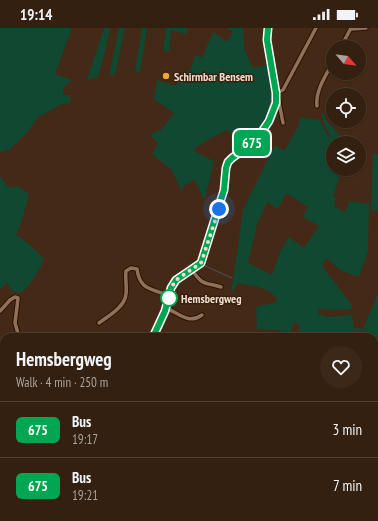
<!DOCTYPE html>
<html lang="en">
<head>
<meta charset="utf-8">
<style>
  :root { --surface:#332010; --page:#3b2819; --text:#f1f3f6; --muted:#a9a39f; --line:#4e3e30 }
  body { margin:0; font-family:"PT Sans Narrow",sans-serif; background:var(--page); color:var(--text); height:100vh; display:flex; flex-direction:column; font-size:15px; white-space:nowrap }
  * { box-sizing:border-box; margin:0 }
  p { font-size:13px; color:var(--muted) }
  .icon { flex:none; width:22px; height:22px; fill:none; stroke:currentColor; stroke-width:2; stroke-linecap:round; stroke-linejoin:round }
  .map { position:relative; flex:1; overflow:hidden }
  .drawer { position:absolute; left:0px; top:305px; width:378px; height:188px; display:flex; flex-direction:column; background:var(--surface); border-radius:12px 12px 0 0; box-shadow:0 1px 3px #0004,0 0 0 1px var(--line) }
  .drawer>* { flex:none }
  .badge { padding:0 8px; border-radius:6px; font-size:14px; line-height:26px }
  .needle { width:26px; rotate:118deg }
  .tools { position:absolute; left:326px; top:12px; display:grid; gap:8px }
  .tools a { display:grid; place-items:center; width:40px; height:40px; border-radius:50%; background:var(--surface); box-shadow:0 1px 3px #0004,0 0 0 1px var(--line); font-size:20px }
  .you { position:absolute; width:20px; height:20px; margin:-10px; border:3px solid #fff; border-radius:50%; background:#1a73e8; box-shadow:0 0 0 6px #1a73e833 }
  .map>.badge { position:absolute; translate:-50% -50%; box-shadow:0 0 0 2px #fff }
  .round { display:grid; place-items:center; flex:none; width:42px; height:42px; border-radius:21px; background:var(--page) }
  .head { display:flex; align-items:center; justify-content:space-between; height:68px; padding:0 16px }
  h1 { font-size:19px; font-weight:700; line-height:30px }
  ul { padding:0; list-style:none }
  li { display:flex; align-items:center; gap:12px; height:56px; padding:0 16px; border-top:1px solid var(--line) }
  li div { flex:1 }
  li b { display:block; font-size:15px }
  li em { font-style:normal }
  li .badge { min-width:44px; font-weight:700; text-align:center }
  .status { display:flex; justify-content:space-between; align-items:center; height:28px; padding:0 20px; background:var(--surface); direction:ltr }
  .status svg { height:11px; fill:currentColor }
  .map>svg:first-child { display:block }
  .green { fill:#104832; fill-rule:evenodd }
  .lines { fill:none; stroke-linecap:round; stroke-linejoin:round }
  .stream { stroke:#47555c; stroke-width:1 }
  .minor-casing { stroke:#291100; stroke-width:5.5 }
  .minor { stroke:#8f715b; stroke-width:3.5 }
  .line-casing { stroke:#fff; stroke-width:9 }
  .line { stroke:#00a651; stroke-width:6 }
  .walk { stroke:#eddcd0; stroke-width:4; stroke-dasharray:0 7.2 }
  .poi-dot { fill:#e9ab38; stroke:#39200c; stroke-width:1.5 }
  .stop-dot { fill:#fff; stroke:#00a651; stroke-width:2 }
  .labels { text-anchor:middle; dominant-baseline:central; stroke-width:3; stroke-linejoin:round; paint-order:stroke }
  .poi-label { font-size:12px; font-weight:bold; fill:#eddcd0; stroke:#39200c; text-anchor:start }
  .stop-label { font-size:12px; font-weight:bold; fill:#eddcd0; stroke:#39200c; text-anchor:start }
</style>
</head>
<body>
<div class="status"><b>19:14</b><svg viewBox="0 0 49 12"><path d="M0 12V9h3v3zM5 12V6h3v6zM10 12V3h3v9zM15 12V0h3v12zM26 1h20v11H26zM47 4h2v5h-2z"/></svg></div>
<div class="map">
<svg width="378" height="493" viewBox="0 0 378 493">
  <rect width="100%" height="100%" fill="#442a16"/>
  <g class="green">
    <polygon points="0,0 72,0 55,46 72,52 63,60 63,67 70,67 70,76 64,75 38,89 26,106 10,121 0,124"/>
    <polygon points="104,0 110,0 106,20 98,49 87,52"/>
    <polygon points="119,0 125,0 115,47 109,48"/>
    <polygon points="142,0 147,0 140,44 135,43"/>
    <polygon points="162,0 188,0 186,6 171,2 169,24 163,23 166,1"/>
    <polygon points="227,0 243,0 244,21 252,39 257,39 267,37 271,61 271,78 261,97 255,105 246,109 244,105 233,109 228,101 204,114 193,122 203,128 214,133 205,171 203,169 194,151 184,158 181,163 172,142 152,126 158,115 150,107 161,102 174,85 154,71 157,52 176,58 181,48 191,41 195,27 202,30 213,4 227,14 233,4"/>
    <path d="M321,85H324L326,92L347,115H333V141H342L333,169L336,170L334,179L346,184L349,173L369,176L368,223L359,249L342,243L326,230L322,238L351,276L352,281L329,282L319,281L318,286L329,289L352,287L354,300L363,301L378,266V493H259L258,489H374V309H315L311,308L309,309H297L300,297L294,294L290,306L278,302L257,301L256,279L277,274C274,259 251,258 238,255L231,267L243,182L275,117L284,123L298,99L300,89L320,92L328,109L330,108L323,93ZM286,165L308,179L303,189L319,198L304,220L289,209L281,222L272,247L248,235L257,196L267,174L278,181Z"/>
    <polygon points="373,126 378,126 378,183 371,182"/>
    <path d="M0,148L6,157L11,160L18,158L29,166L21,195L16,207L28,215L44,231C42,238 28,261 22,264C19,266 15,264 12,263L7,255L0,261Z"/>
    <polygon points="79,489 117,489 119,493 100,493 99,492 95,493 75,493"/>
  </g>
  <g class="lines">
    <g class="stream">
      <path d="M254,111C255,105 263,98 266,90C277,63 270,51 267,24"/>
      <polyline points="203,237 232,250"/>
      <polyline points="167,264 174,249 184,242 188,243"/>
      <polyline points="157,294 166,269"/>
      <polyline points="31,493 34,489"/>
    </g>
    <g class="minor-casing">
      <g id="minor">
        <polyline points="268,0 267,12 283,95"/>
        <polyline points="351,1 366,0"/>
        <polyline points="341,19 351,0"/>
        <polyline points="276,65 283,62 316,0"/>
        <path d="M317,78C315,63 326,47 333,34"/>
        <path d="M192,242C203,258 204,254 221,259"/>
        <path d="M166,280C179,285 188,297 202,287"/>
        <polyline points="0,283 10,272 15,269 18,270 15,295 19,309"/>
        <path d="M99,295C108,288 125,279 126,266C127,258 125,251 126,243L131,240L137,241C140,263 152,260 169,268"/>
        <polyline points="153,309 166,280 171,260 176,252 192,242 201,235 224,161 227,137 232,130 253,115 261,105 269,93 276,75 276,65"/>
        <polyline points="0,322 4,328"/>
        <polyline points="0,363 4,360"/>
        <polyline points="0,394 4,392"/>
        <polyline points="0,424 4,422"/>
        <polyline points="0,459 4,457"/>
        <polyline points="34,493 38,489"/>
      </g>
    </g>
    <use href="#minor" class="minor"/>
  </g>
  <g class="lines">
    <g class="line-casing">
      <polyline id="line" points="153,309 165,283 171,260 176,252 201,235 224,162 226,140 228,134 232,130 253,115 261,105 269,93 276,75 276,65 267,12 268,0"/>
    </g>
    <use href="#line" class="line"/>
    <polyline class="walk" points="169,270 171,260 176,252 201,235 219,181"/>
  </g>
  <circle class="poi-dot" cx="166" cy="48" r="4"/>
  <circle class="stop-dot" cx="169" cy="270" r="8"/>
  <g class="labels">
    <g class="poi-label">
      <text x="174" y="48">Schirmbar Bensem</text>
    </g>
    <g class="stop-label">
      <text x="181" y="270">Hemsbergweg</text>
    </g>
  </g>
</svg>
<div class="tools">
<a><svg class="needle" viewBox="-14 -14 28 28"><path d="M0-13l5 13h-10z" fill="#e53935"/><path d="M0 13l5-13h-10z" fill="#a9a39f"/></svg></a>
<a><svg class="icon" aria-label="locate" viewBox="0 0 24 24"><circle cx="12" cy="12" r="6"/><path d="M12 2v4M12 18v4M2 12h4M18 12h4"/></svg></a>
<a><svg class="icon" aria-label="layers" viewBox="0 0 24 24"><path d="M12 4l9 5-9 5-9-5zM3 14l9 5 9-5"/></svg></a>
</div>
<div class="you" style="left:219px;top:181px"></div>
<b class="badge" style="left:252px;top:115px;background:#00a651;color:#fff">675</b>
<section class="drawer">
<div class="head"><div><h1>Hemsbergweg</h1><p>Walk · 4 min · 250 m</p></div><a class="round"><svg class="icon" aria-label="heart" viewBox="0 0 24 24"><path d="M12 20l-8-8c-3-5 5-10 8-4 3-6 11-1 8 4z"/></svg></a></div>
<ul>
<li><span class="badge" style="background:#00a651;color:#fff">675</span><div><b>Bus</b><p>19:17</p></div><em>3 min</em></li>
<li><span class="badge" style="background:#00a651;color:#fff">675</span><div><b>Bus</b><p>19:21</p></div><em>7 min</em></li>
</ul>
</section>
</div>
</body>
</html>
